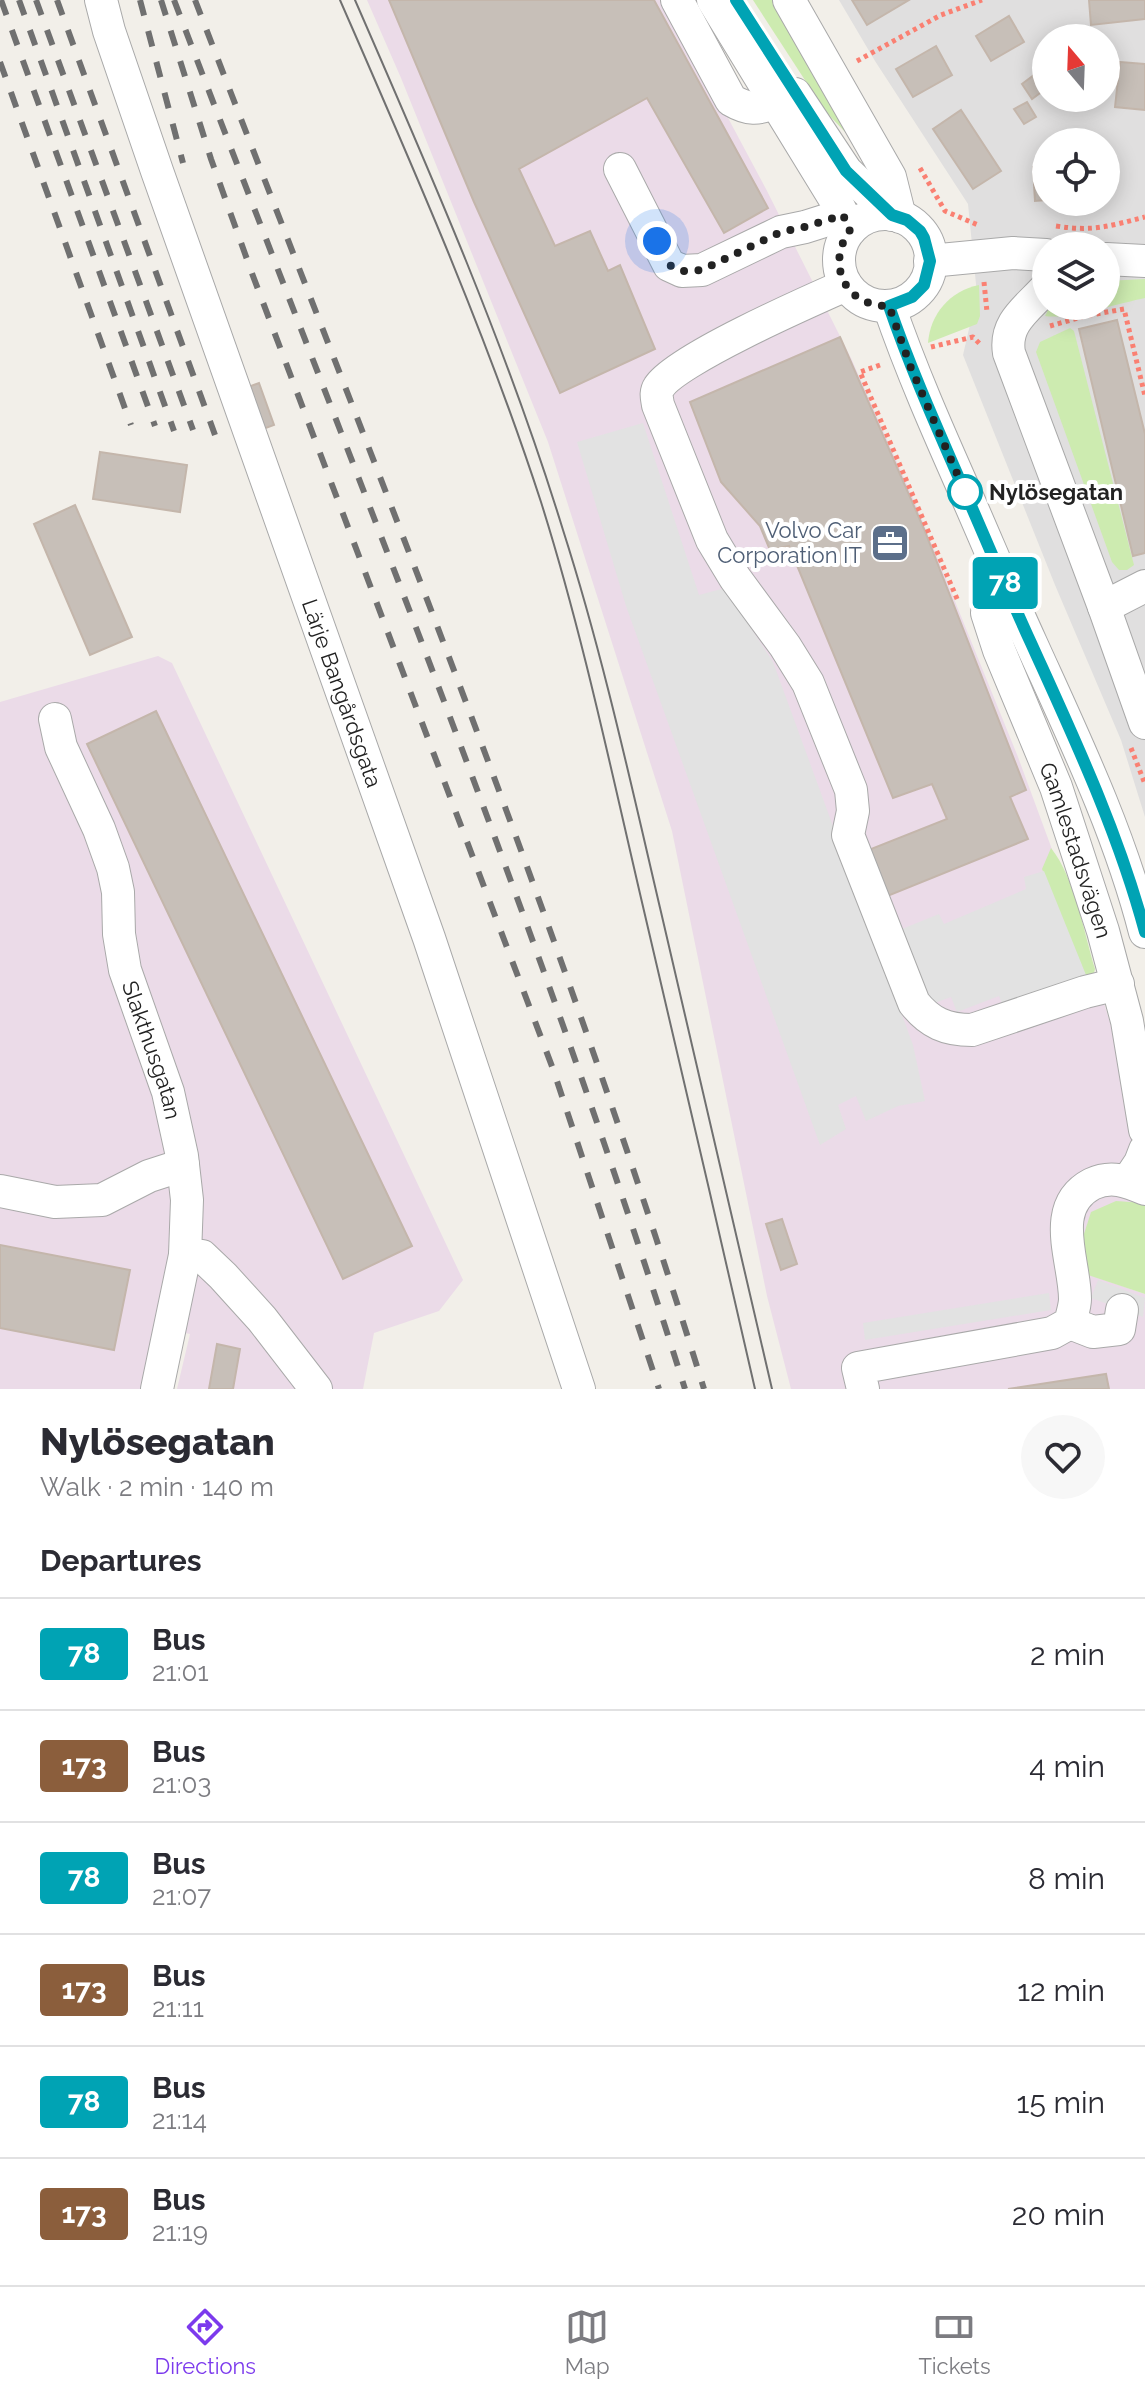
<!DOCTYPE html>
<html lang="en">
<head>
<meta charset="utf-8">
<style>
  :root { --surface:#fff; --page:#f7f7f7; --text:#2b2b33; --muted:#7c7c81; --line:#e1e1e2; --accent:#7c3aed }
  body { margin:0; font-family:Raleway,sans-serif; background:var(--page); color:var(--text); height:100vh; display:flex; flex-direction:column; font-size:30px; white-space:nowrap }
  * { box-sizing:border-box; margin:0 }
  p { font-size:26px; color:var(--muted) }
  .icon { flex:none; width:44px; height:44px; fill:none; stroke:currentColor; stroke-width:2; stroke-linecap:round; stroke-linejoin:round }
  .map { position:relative; height:1389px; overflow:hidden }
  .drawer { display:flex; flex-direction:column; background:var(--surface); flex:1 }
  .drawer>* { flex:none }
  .badge { padding:0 16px; border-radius:6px; font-size:28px; line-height:52px }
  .needle { width:52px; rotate:341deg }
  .fabs { position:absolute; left:1032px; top:24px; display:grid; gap:16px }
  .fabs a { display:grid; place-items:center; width:88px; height:88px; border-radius:50%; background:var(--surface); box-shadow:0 4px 20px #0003; font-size:40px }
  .you { position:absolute; width:40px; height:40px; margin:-20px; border:6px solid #fff; border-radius:50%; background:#1a73e8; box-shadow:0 0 0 12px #1a73e833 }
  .map>.badge { position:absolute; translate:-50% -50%; box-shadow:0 0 0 4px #fff }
  h2 { padding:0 40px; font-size:30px; line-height:72px }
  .round { display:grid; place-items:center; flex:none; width:84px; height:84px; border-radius:42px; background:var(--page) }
  .headline { display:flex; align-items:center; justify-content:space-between; height:136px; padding:0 40px }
  h1 { font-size:38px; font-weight:800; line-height:60px }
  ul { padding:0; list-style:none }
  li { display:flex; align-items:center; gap:24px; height:112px; padding:0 40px; border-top:2px solid var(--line) }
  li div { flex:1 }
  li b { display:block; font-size:30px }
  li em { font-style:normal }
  li .badge { min-width:88px; font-weight:700; text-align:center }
  .menu { display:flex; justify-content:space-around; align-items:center; height:112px; border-top:2px solid var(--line); background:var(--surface); font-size:22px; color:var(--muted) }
  .menu a { display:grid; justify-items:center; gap:4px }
  .menu .active { color:var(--accent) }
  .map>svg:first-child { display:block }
  .residential { fill:#e0dfdf; fill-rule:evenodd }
  .industrial { fill:#ebdbe8 }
  .grass { fill:#cdebb0 }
  .parking { fill:#e2e2e2 }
  .building { fill:#c7bfb8; stroke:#c4b6ab; stroke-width:2 }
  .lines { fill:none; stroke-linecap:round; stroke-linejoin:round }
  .minor-casing { stroke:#a9a9a9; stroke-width:34 }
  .path { stroke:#fa8072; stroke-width:5; stroke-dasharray:4 4; stroke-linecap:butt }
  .minor { stroke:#fff; stroke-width:32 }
  .tram { stroke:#707070; stroke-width:2 }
  .rail { stroke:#707070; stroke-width:6; stroke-dasharray:16 16; stroke-linecap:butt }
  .line-casing { stroke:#fff; stroke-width:18 }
  .line { stroke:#00a3b4; stroke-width:12 }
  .walk { stroke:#222; stroke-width:8; stroke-dasharray:0 14.4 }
  .stop-dot { fill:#fff; stroke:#00a3b4; stroke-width:4 }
  .labels { text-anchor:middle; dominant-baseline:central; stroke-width:8; stroke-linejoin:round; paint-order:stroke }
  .stop-label { font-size:22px; font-weight:bold; fill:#222; stroke:#fff; text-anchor:start }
  .service-label { font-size:22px; fill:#4e5e75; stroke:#fff; text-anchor:end }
  .street-label { font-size:22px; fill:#222; stroke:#fff }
</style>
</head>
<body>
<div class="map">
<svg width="1145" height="1389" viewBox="0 0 1145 1389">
  <rect width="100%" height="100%" fill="#f2efe9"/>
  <path class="residential" d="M839,0H1145V817L1121,740L1055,585L963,355L977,294L968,204L875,61ZM1046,38H1106V98H1046ZM1046,142H1106V202H1046ZM1046,246H1106V306H1046Z"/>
  <g class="industrial">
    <polygon points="367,0 665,0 766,189 851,358 916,505 1018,757 1078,920 1118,1048 1145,1203 1087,1274 1145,1294 1145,1389 791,1389 767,1296 672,831 548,442 401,78"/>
    <polygon points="158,656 172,663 463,1280 439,1311 374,1333 363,1389 177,1389 190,1334 156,1327 141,1389 0,1389 0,702"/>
  </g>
  <g class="grass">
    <polygon points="753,0 775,0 849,133 846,133 825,111"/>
    <path d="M1145,279V298C1120,303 1067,320 1045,316L1050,306H1106V281Z"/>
    <path d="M979,285L980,316L977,324L928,343C930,314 950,291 979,285Z"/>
    <polygon points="1070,328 1074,331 1134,565 1127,570 1119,570 1112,562 1036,352 1040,342"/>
    <path d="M1051,848C1075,878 1084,933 1095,969L1094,973L1088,977L1085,974L1042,869Z"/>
    <polygon points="1116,1201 1145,1203 1145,1294 1088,1275 1083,1237 1091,1212"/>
  </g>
  <g class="parking">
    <polygon points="643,423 699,595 725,588 773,662 913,1045 925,1101 898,1106 866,1121 856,1096 838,1105 846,1129 820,1145 626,606 577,442"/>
    <polygon points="1044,871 1086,975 1003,1006 999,996 957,1012 951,997 932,1004 902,929 939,914 944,924 1026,889 1024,877"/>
    <polygon points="1098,1280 1145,1298 1143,1317 1091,1298"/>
    <polygon points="1049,1293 1051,1310 865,1340 863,1323"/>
  </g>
  <g class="building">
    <polygon points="389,0 654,0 768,208 724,233 647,98 519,169 555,246 590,231 608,271 620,265 655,349 560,393 474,202"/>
    <polygon points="852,0 909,0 867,25"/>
    <polygon points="1089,0 1145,0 1145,19 1091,25"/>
    <polygon points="1009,16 1024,42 991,61 976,36"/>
    <polygon points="936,46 952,75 913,97 896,69"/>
    <polygon points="1120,62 1145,64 1145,110 1115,107"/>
    <polygon points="1034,75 1044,90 1032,99 1022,84"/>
    <polygon points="1027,102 1036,117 1024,124 1014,109"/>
    <polygon points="961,110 1001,171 973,189 933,129"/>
    <polygon points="1033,167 1046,167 1046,200 1035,201"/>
    <polygon points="1117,320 1145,434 1145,553 1133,556 1079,329"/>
    <polygon points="840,337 924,529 1026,790 1010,797 1028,839 880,899 861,853 947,819 932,784 893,798 789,546 770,550 760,526 721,482 690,402"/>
    <polygon points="259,383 274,425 263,429 248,387"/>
    <polygon points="100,452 187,465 180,512 93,499"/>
    <polygon points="75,505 132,637 90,655 34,524"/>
    <polygon points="156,711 412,1246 343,1279 87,744"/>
    <polygon points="782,1219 797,1264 781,1270 766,1224"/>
    <polygon points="0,1245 130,1270 114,1350 0,1328"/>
    <polygon points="217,1344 240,1349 233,1389 209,1389"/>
    <polygon points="1106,1374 1109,1389 1008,1389"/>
  </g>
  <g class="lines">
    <g class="minor-casing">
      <g id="minor">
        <path id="s1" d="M101,0L109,31L157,171L429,938L579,1389"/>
        <path d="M677,0L731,100C748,110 758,110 776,102"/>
        <polyline points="713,0 836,201 850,230"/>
        <polyline points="789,0 890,177 900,217"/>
        <polyline points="795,94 846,171 892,215"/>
        <polyline points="620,169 669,265 682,271 702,270 781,232 805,227 843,215"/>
        <circle cx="885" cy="260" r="46"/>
        <polyline points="1106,259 1145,261"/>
        <polyline points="930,261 1013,253 1046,255"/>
        <path d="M846,285C812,300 675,360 659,387C655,393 657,398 658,405L712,540L735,578L785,646L808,683L851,790L853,811L848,835L914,1003C930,1023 946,1030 972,1030L1085,992L1118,984"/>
        <path d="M1046,288C1027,309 1004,323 1009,353L1104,607L1145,723"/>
        <path d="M889,306C911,370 938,431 965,492C987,542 1008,593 1031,643C1074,738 1119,831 1145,932"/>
        <path id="s2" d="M1006,587L993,596L988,604L987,613L999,650L1056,787L1103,931L1127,1021L1145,1130"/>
        <polyline points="1104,607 1145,586"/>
        <path id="s3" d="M55,719L61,747L99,829L113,868L118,892L119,934L125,970L168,1092L182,1156L187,1200L185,1255L157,1389"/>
        <polyline points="1128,1181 1140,1163 1145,1150"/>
        <polyline points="0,1191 55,1202 102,1200 149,1176 183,1165"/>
        <polyline points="185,1255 202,1256 223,1276 262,1319 316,1389"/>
        <polyline points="1070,1323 1093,1332 1119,1329 1122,1310"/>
        <path d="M863,1389L858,1368L1052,1333L1070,1323C1072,1315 1075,1306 1075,1299C1075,1261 1048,1207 1092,1184C1111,1175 1127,1181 1145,1189"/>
      </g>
    </g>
    <g class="path">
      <polyline points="857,61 941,15 982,0"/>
      <polyline points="920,168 945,211 978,225"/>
      <path d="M1056,226C1094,232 1109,226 1145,217"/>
      <polyline points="984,282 987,312"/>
      <polyline points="1050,326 1085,316 1124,309 1145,396"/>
      <polyline points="931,347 973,337 980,344"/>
      <polyline points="880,365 860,372 958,601"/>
      <polyline points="1131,748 1145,784"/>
    </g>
    <use href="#minor" class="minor"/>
    <g class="tram">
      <path d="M340,0C412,165 485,330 541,502C582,632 610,765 641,898C679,1062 718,1225 755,1389"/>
      <path d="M355,0C431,174 507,348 563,530C603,655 631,784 661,912C698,1071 735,1230 772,1389"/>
    </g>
    <g class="rail">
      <polyline points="1,0 155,426"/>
      <polyline points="19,0 174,431"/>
      <polyline points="36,0 193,430"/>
      <polyline points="57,0 215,435"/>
      <polyline points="140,0 183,163"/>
      <polyline points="161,0 211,159 253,276 553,1069 659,1389"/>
      <path d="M174,0C350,461 537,918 685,1389"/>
      <path d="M195,0C372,460 559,918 704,1389"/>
      <polyline points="0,62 131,425"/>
    </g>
  </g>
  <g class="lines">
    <g class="line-casing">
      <path id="line" d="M736,0L846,171L892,215L907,220L920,231L924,238L930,261L924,285L912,297L889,306C911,370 938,430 965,492C987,542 1008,593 1031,643C1074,738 1118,831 1145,932"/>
    </g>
    <use href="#line" class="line"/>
    <path class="walk" d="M657,241L669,265L682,271L702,270L781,232L805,227L843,215L850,230C825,265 846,307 889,306L911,368L965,492"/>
  </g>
  <defs>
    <g id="office-square" transform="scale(2)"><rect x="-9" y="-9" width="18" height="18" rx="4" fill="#5c6f8a" stroke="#fff"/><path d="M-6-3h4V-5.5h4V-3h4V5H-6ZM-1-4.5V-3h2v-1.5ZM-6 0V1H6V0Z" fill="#fff"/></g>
  </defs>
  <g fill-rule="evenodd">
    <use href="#office-square" x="890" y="543"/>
  </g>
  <circle class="stop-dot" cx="965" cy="492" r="16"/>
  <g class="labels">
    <g class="stop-label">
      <text x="989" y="492">Nylösegatan</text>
    </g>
    <g class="service-label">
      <text x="862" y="530">Volvo Car<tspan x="862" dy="25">Corporation IT</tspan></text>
    </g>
    <g class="street-label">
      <text stroke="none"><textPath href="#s1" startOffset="734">Lärje Bangårdsgata</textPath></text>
      <text stroke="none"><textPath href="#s2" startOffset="288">Gamlestadsvägen</textPath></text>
      <text stroke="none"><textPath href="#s3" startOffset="348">Slakthusgatan</textPath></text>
    </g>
  </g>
</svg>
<div class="fabs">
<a><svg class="needle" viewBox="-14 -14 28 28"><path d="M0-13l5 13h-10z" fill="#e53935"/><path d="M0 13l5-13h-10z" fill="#7c7c81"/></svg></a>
<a><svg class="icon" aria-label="locate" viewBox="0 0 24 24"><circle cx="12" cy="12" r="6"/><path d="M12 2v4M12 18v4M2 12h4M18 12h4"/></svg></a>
<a><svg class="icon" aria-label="layers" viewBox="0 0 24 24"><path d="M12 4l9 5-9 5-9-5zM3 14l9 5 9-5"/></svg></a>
</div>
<div class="you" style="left:657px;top:241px"></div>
<b class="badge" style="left:1005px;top:583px;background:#00a3b4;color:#fff">78</b>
</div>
<section class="drawer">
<div class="headline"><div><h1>Nylösegatan</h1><p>Walk · 2 min · 140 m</p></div><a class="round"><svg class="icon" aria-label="heart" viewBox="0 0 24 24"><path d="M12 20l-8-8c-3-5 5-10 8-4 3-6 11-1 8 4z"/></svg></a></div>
<h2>Departures</h2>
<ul>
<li><span class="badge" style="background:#00a3b4;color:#fff">78</span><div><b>Bus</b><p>21:01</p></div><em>2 min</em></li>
<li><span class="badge" style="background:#8b5e3c;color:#fff">173</span><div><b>Bus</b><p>21:03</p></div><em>4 min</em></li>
<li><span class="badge" style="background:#00a3b4;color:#fff">78</span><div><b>Bus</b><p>21:07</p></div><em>8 min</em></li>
<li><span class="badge" style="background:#8b5e3c;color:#fff">173</span><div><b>Bus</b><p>21:11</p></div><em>12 min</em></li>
<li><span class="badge" style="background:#00a3b4;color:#fff">78</span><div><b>Bus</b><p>21:14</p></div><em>15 min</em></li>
<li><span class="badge" style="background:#8b5e3c;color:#fff">173</span><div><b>Bus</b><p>21:19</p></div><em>20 min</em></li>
</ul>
</section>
<nav class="menu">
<a class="active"><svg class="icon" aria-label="directions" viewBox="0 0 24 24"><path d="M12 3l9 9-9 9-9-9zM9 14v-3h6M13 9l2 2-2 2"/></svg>Directions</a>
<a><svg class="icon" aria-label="map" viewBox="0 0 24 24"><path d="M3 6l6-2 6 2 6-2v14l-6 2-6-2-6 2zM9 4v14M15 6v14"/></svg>Map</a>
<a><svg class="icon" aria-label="tickets" viewBox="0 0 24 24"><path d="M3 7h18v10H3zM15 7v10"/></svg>Tickets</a>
</nav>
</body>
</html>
